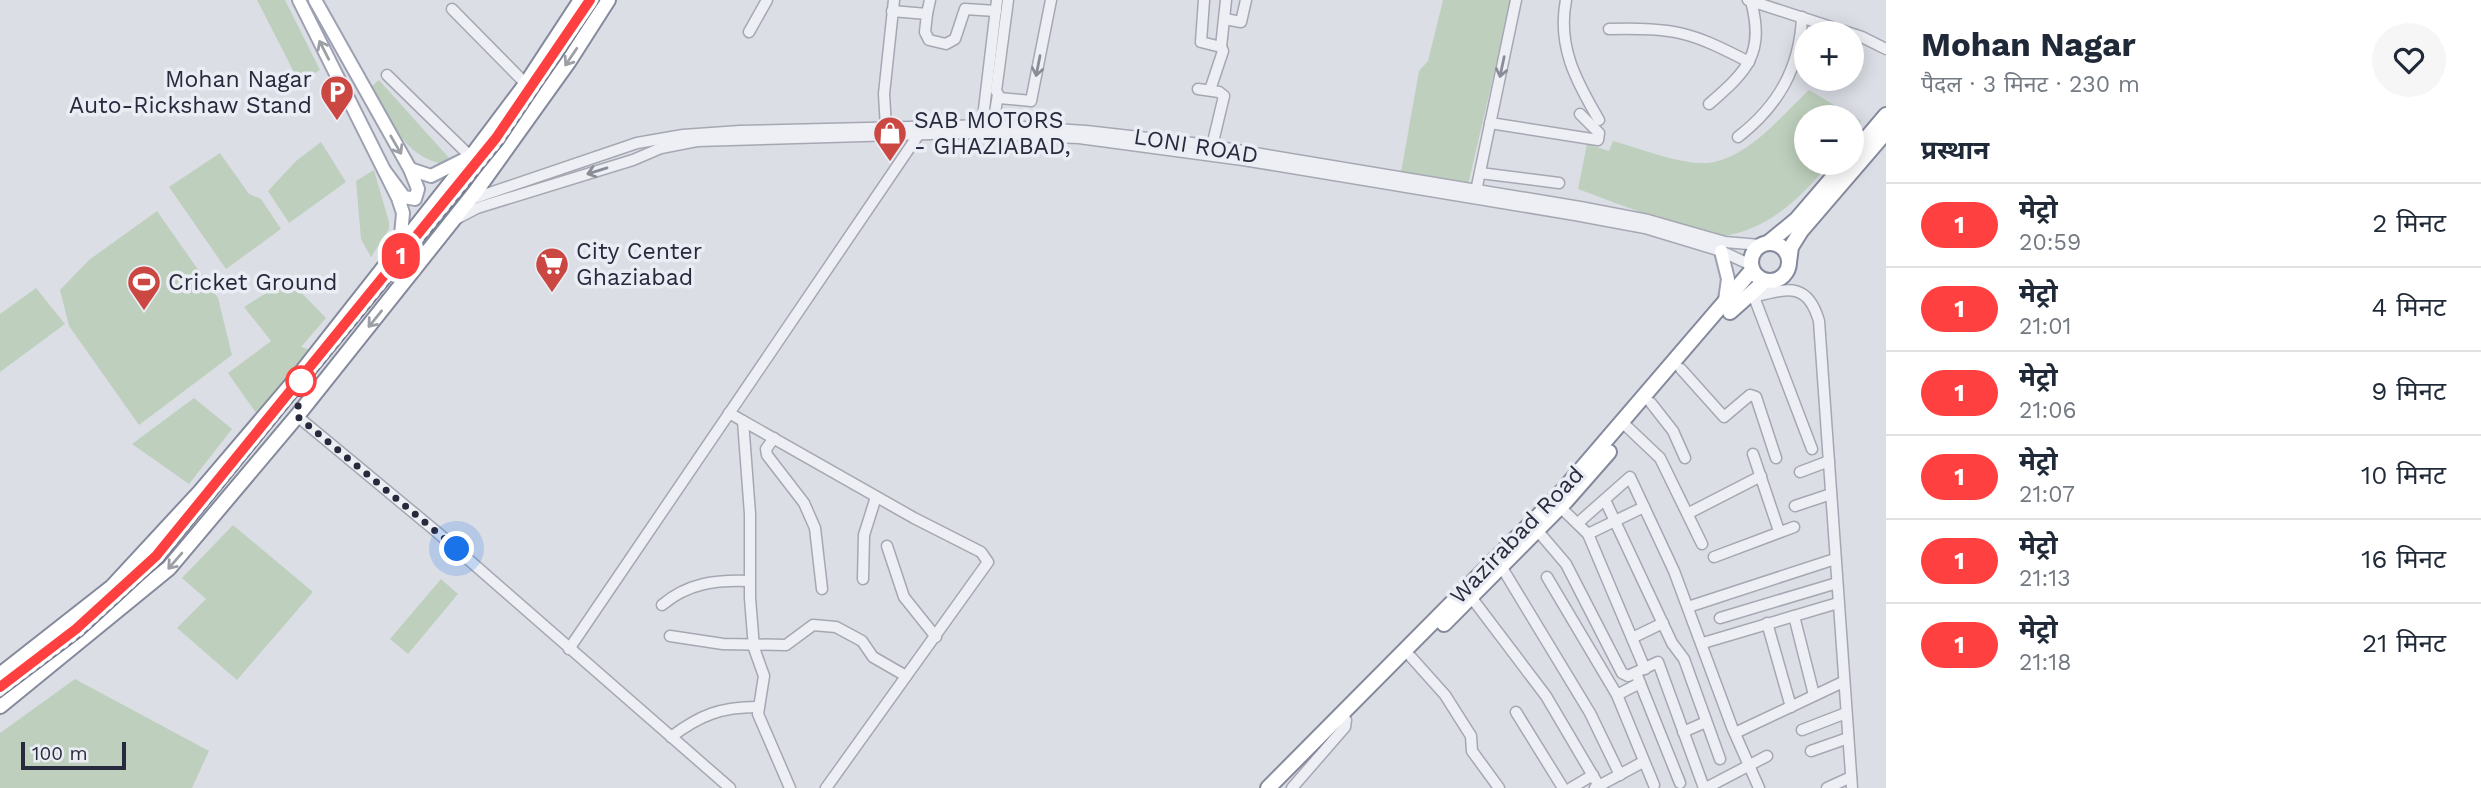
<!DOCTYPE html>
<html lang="hi">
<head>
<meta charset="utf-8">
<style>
  :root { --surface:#fff; --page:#f6f6f7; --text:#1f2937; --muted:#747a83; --line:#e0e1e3 }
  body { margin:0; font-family:"Work Sans","Noto Sans Devanagari",sans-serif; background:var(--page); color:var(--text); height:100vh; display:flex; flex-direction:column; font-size:26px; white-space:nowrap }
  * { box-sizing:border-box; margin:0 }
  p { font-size:23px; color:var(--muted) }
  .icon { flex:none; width:38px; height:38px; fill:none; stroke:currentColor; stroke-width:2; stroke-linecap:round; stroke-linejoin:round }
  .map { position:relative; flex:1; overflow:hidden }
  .sheet { display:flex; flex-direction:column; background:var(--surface); width:595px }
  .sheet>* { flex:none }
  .badge { padding:0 14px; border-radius:23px; font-size:24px; line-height:46px }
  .tools { position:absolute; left:1794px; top:21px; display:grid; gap:14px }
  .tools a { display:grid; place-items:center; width:70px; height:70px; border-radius:50%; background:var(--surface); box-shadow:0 4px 18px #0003; font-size:35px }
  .scale { position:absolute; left:21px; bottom:18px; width:105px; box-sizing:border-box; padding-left:7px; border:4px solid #262a3c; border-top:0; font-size:19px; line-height:24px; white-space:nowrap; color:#262a3c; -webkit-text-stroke:5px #ebedf4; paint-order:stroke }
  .you { position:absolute; width:35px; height:35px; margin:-18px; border:5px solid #fff; border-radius:50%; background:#1a73e8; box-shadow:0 0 0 10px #1a73e833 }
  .map>.badge { position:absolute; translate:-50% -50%; box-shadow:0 0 0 4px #fff }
  h2 { padding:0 35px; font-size:26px; line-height:63px }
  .round { display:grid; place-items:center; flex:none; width:74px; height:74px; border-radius:37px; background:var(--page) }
  .overview { display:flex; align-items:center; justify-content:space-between; height:119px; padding:0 35px }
  h1 { font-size:33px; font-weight:700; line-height:52px }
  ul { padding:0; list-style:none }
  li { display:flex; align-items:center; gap:21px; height:84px; padding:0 35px; border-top:2px solid var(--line) }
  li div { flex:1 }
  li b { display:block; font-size:26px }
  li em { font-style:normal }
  li .badge { min-width:77px; font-weight:700; text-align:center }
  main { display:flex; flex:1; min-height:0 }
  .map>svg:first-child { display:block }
  .green { fill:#bed0bd }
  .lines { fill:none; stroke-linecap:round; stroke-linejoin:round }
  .minor-casing { stroke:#a5a8b3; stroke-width:13 }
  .major-casing { stroke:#9ca0b1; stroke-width:16 }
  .highway-casing { stroke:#84899c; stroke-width:18 }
  .minor { stroke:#eeeff4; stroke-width:10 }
  .major { stroke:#fff; stroke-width:12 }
  .highway { stroke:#fff; stroke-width:14 }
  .rail-casing { stroke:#767b8f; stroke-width:4.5 }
  .rail { stroke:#ebedf4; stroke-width:2; stroke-dasharray:5; stroke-linecap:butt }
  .oneway { stroke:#9d9fa7 }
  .oneway2 { stroke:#8a8c98 }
  .line-casing { stroke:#fff; stroke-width:16 }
  .line { stroke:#ff4040; stroke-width:10 }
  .walk { stroke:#262a3c; stroke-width:7; stroke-dasharray:0 12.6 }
  .stop-dot { fill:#fff; stroke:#ff4040; stroke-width:3.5 }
  .labels { text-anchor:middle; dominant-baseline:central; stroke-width:7; stroke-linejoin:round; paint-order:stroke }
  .poi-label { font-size:23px; fill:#262a3c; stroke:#ebedf4; text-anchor:start }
  .street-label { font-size:23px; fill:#262a3c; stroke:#ebedf4 }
</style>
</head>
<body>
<main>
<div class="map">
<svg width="1886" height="788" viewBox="0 0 1886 788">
  <rect width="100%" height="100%" fill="#dcdee6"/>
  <g class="green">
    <polygon points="257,0 285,0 320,70 299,82"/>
    <polygon points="1443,0 1511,0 1468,185 1400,178 1419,71 1428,61"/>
    <path d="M379,80L450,159L443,164C403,156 391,120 371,87Z"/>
    <path d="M1809,90L1861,121L1852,134V117H1806V163H1829C1803,197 1765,232 1721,236C1706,238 1600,197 1578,189L1587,144L1609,151L1613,141C1639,148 1688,168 1714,162C1753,153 1782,115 1809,90Z"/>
    <polygon points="321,142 346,182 289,223 268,191 296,161"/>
    <polygon points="220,153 249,194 261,199 281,229 226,269 169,187"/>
    <polygon points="374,170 389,222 389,229 371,257 361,239 356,181"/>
    <polygon points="157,211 218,298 232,355 139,425 69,326 60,290 89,260"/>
    <polygon points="288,279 326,318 301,347 318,352 261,420 228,373 271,341 244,307"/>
    <polygon points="36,288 65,324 0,372 0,314"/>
    <polygon points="194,398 232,429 189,484 132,444"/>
    <polygon points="233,525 313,592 237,680 177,628 206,599 182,578"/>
    <polygon points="441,579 458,594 408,654 390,639"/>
    <polygon points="75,679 209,751 192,788 0,788 0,733"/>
  </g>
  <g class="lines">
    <g class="minor-casing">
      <g id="minor">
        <polyline points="1204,0 1201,42 1221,47 1223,51 1210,90"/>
        <path d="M1566,0C1557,46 1576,81 1599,120"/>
        <polyline points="1748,0 1862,37 1886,49"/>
        <polyline points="452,9 526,84"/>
        <polyline points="892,11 927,14 925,32 929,40 946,44 955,39 965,9 996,11"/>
        <polyline points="927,14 930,0"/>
        <polyline points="1225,19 1241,22 1246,0"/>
        <path d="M1609,29C1676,28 1689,31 1749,62"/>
        <polyline points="749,32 767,0"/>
        <polyline points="1221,47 1226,0"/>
        <polyline points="387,75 471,157"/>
        <polyline points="1198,89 1219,92 1224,96 1212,146"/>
        <polyline points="996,91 1008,0"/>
        <polyline points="999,98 1031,101 1051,0"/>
        <path d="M1709,104C1747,71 1765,54 1751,1"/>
        <polyline points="1490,123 1598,140 1599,133 1580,114"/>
        <polyline points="993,125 998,94"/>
        <polyline points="982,126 997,0"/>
        <polyline points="886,128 884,94 894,0"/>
        <path d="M1738,137C1778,106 1800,68 1802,17"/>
        <polyline points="1480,173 1559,183"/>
        <polyline points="1476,191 1516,0"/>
        <polyline points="469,200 637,143 683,135 740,131 993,125 1086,131 1201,144 1580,207 1648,220 1725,242 1760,245"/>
        <polyline points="456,219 477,208 633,160 661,148 697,141 964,133 1079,138 1243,160 1575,215 1645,228 1721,251 1751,265"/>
        <polyline points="1754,297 1812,449"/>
        <path d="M1746,298C1781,292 1806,276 1819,321L1852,788"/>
        <polyline points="1681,369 1724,417 1750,395 1756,397 1776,458"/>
        <polyline points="1651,403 1673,431 1685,458"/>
        <polyline points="729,413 914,518 981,552 988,562 826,788"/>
        <polyline points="297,416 438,533 730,788"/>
        <polyline points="743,421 750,514 750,598 754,648 764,676 758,714 790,788"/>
        <polyline points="1622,422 1660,458 1702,544"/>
        <polyline points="774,438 766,449 767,455 804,503 815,528 822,589"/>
        <polyline points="1753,454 1779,531"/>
        <polyline points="1800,472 1829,461"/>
        <polyline points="1605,500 1672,643 1684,659 1720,759"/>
        <polyline points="1556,503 1588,534 1645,669"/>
        <polyline points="1795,506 1831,494"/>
        <polyline points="1689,513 1761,476"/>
        <polyline points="1578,523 1630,477 1674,571 1732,727 1759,788"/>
        <polyline points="1537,530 1566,564 1622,673 1628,676 1658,662 1704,788"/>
        <polyline points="1588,534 1644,507"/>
        <polyline points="887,546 904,597 936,637"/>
        <polyline points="1714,557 1794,527"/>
        <polyline points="1501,566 1590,713 1620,775"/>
        <polyline points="1547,577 1617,695 1654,785"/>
        <polyline points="863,579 864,535 876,497"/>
        <polyline points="1471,597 1546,696 1599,786"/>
        <path d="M662,605C688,583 715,580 748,581"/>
        <polyline points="1688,607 1835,559"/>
        <polyline points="1794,616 1814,695"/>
        <polyline points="1720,618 1837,583"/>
        <polyline points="1767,623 1791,707"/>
        <polyline points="670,636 723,644 786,645 813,625 836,627 862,641 873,657 906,676"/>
        <polyline points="1632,638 1663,623"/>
        <polyline points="1703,643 1838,603"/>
        <polyline points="569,649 921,131"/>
        <polyline points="1411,657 1445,695 1471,736 1472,751 1499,788"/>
        <polyline points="1636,673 1680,783"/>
        <polyline points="1617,695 1640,683"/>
        <polyline points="1516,712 1563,788"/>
        <polyline points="1802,730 1846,713"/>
        <polyline points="1683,732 1706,722"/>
        <polyline points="1735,733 1843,682"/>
        <path d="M671,737C700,715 721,707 757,707"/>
        <polyline points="1811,751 1848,738"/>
        <polyline points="1292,788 1345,727 1346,720"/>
        <polyline points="1571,788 1593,775"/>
        <polyline points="1595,788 1643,762"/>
        <polyline points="1706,788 1767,756"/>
        <polyline points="1827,788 1851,777"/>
      </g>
    </g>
    <g class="major-casing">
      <g id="major">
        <polyline points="299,0 398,198 403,213 400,247"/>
        <polyline points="315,0 410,169 418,189 415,199 404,197 384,170"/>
        <polyline points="410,169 431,176 467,158"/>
        <polyline points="1721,251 1728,279 1725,300"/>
      </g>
    </g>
    <g class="highway-casing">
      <g id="highway">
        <polyline points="1852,155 1886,115"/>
        <circle cx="1770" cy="262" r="19"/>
        <polyline points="1768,243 1796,220 1845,163"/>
        <polyline points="1789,262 1791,247 1801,231 1886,132"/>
        <polyline points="1730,312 1765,281"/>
        <polyline points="1444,624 1566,501 1609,452"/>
        <polyline points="0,675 112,587 200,492 297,378 471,157 526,84 581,0"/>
        <polyline points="0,706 169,568 297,416 476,191 569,61 608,0"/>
        <polyline points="1268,788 1558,496 1752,270"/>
      </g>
    </g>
    <use href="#minor" class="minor"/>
    <use href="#major" class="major"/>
    <use href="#highway" class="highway"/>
    <g class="rail-casing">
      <polyline id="rail" points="0,696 81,635 161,561 502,143 598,0"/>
    </g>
    <use href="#rail" class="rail"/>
  </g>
  <defs><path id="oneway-shaft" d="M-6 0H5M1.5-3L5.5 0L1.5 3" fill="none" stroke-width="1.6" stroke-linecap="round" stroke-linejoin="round" transform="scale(1.75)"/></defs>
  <g class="oneway">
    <use href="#oneway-shaft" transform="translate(324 50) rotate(-117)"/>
    <use href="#oneway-shaft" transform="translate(571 57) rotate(124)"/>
    <use href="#oneway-shaft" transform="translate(396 145) rotate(60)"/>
    <use href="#oneway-shaft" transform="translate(375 319) rotate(129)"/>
    <use href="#oneway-shaft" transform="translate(175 561) rotate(131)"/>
  </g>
  <g class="oneway2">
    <use href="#oneway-shaft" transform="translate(1038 66) rotate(101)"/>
    <use href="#oneway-shaft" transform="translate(1502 67) rotate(102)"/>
    <use href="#oneway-shaft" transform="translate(597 171) rotate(163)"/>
  </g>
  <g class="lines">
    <g class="line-casing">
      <polyline id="line" points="0,687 76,629 156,556 496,138 590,0"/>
    </g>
    <use href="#line" class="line"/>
    <polyline class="walk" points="301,381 297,416 457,549"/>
  </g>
  <defs>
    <g id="parking-pin" transform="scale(1.75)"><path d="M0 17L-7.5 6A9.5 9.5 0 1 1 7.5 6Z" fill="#ca4742" stroke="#ebedf4"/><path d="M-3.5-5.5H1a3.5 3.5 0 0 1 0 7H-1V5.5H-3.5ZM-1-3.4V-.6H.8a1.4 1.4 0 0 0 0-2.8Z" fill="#fff"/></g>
    <g id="shop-pin" transform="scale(1.75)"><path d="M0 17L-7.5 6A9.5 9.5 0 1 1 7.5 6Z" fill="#ca4742" stroke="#ebedf4"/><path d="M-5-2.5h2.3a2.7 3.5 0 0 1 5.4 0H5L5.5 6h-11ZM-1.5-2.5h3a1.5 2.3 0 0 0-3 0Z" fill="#fff"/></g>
    <g id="supermarket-pin" transform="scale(1.75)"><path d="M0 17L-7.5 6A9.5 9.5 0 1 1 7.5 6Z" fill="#ca4742" stroke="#ebedf4"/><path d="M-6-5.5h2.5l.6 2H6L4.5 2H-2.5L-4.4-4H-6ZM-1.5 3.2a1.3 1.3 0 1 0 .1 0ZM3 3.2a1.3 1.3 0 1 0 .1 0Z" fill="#fff"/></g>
    <g id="stadium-pin" transform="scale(1.75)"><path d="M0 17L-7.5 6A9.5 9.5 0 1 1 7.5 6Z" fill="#ca4742" stroke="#ebedf4"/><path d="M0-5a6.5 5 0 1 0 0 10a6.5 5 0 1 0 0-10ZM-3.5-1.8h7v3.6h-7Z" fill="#fff"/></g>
  </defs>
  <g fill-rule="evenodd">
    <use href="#parking-pin" x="337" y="92"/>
    <use href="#shop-pin" x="890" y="133"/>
    <use href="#supermarket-pin" x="552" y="264"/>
    <use href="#stadium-pin" x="144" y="282"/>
  </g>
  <circle class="stop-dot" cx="301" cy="381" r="14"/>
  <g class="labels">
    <g class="poi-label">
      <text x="312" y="79" text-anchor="end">Mohan Nagar<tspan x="312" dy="26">Auto-Rickshaw Stand</tspan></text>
      <text x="914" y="120">SAB MOTORS<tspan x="914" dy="26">- GHAZIABAD,</tspan></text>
      <text x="576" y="251">City Center<tspan x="576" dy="26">Ghaziabad</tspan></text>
      <text x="168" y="282">Cricket Ground</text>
    </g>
    <g class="street-label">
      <text transform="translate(1196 146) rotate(9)">LONI ROAD</text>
      <text transform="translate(1517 535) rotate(-46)">Wazirabad Road</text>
    </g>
  </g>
</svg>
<div class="tools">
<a>+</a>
<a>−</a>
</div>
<div class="scale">100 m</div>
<div class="you" style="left:457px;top:549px"></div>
<b class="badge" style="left:401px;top:256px;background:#ff4040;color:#fff">1</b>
</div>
<section class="sheet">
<div class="overview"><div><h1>Mohan Nagar</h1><p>पैदल · 3 मिनट · 230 m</p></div><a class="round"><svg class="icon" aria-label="heart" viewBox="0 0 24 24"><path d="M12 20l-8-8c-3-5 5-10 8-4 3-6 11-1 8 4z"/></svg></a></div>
<h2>प्रस्थान</h2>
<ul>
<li><span class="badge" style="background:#ff4040;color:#fff">1</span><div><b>मेट्रो</b><p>20:59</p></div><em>2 मिनट</em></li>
<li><span class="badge" style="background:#ff4040;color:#fff">1</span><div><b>मेट्रो</b><p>21:01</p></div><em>4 मिनट</em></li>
<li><span class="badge" style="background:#ff4040;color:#fff">1</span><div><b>मेट्रो</b><p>21:06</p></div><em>9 मिनट</em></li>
<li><span class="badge" style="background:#ff4040;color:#fff">1</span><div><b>मेट्रो</b><p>21:07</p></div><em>10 मिनट</em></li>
<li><span class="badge" style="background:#ff4040;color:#fff">1</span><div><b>मेट्रो</b><p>21:13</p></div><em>16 मिनट</em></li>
<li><span class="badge" style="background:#ff4040;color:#fff">1</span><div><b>मेट्रो</b><p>21:18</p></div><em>21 मिनट</em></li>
</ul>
</section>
</main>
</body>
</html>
